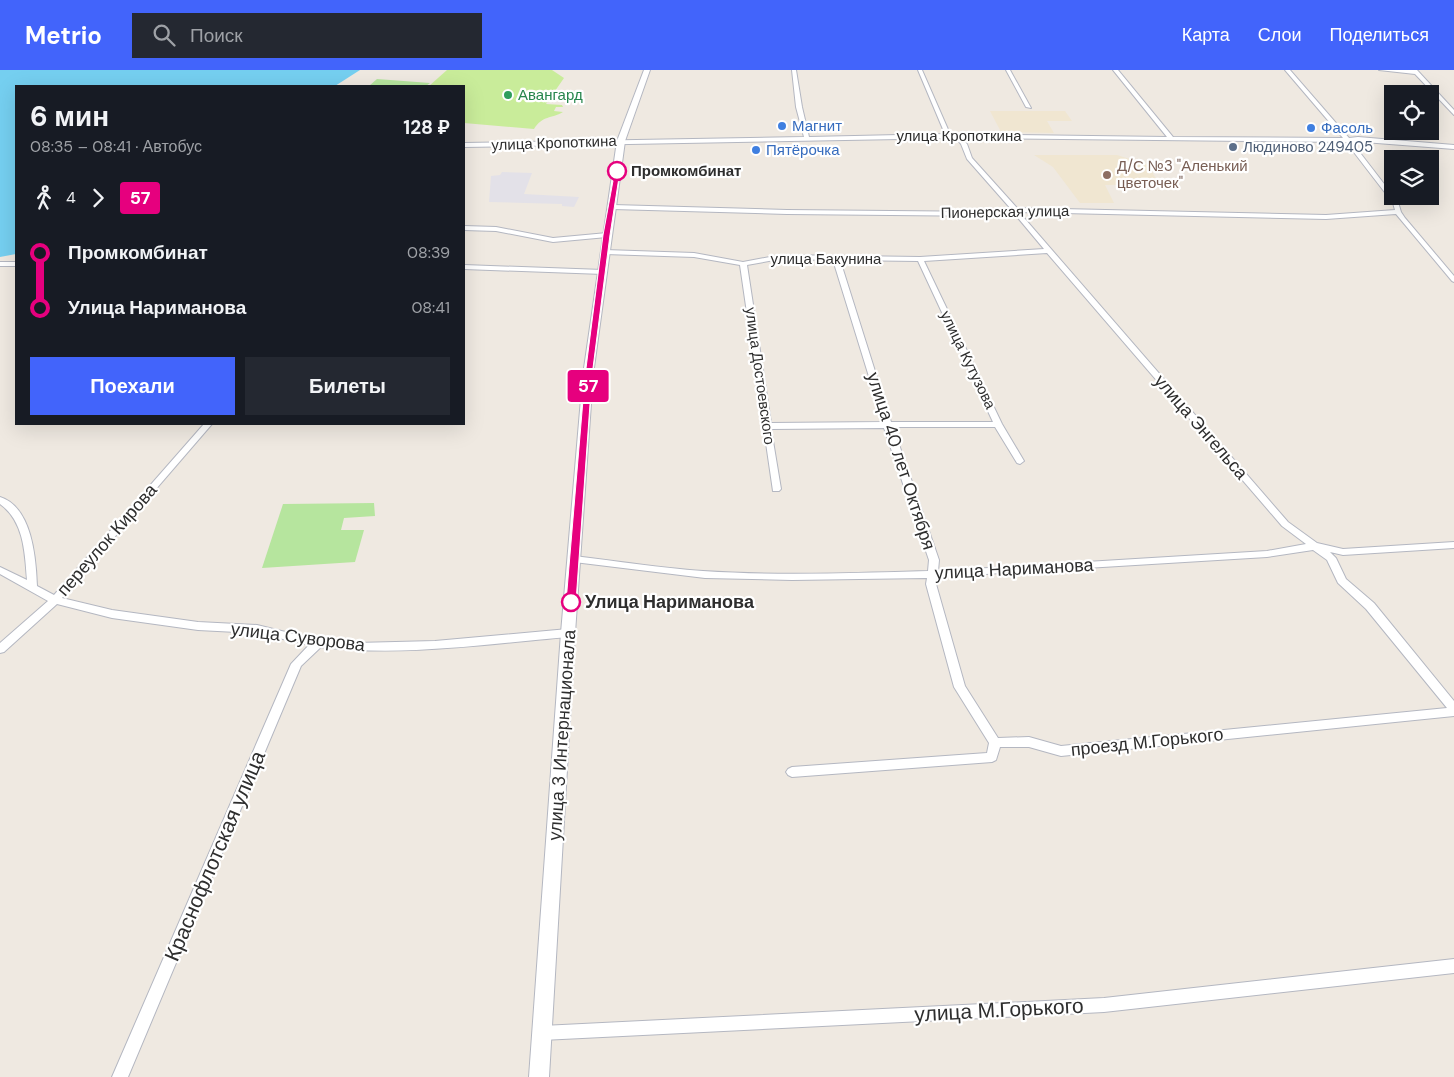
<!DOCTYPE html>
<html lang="ru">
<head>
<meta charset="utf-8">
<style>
  :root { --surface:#171b24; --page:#242831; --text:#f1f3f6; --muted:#9ea1a6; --accent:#4264fb }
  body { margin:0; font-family:"DM Sans",sans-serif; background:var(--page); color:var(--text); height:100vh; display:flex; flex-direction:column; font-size:19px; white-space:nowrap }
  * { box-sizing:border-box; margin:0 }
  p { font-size:16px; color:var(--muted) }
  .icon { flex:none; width:28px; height:28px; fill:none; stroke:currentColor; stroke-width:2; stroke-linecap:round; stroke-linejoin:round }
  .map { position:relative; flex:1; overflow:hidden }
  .panel { position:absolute; left:15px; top:15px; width:450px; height:340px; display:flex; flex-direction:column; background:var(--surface); border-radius:0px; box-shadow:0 5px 20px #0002 }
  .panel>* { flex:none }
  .badge { padding:0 10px; border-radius:4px; font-size:18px; line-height:32px }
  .tools { position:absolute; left:1384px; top:15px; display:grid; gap:10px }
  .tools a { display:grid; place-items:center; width:55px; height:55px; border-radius:0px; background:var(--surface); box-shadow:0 5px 20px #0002; font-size:25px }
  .map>.badge { position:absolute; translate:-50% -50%; box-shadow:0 0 0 2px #fff }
  .legs { display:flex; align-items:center; gap:8px; height:55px; padding:0 15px; font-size:16px }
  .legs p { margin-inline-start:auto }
  .head { display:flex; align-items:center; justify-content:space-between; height:85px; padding:0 15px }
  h1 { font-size:28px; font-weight:700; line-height:38px }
  .button { display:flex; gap:10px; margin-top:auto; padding:10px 15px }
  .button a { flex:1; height:58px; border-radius:0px; background:var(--accent); color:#fff; font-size:20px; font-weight:700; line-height:58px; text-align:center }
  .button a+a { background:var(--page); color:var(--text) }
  ul { padding:0 15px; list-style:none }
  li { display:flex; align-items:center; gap:18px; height:55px; font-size:19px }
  li i { display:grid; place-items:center; width:8px; height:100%; margin:0 6px; background:currentColor }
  li i::after { content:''; width:12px; height:12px; margin:-6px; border:4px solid; border-radius:50%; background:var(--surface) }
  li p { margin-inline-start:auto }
  li:first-child i { background:linear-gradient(#0000 50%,currentColor 0) }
  li:last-child i { background:linear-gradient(currentColor 50%,#0000 0) }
  header { display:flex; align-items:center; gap:30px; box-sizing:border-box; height:70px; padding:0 25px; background:var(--accent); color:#fff }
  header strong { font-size:24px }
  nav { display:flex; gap:28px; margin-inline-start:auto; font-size:18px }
  .search { width:350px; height:45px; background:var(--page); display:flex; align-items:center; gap:12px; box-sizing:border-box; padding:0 18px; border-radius:0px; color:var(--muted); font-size:19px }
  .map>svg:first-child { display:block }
  .industrial { fill:#e3e1e8 }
  .education { fill:#f0e6d1 }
  .green { fill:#b6e59e }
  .pitch { fill:#c9ec9a }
  .water { fill:#75cff0 }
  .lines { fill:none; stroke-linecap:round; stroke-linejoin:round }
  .street-casing { stroke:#b4b7c1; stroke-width:2 }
  .secondary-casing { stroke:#b4b7c1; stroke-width:2 }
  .street { fill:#fff; fill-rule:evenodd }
  .secondary { fill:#fff; fill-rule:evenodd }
  .line-1 { fill:#e6007e; stroke:#fff }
  .leisure-dot { fill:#2e9e5b; stroke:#fff; stroke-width:2 }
  .shop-dot { fill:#3f7fe0; stroke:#fff; stroke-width:2 }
  .service-dot { fill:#5c6f8a; stroke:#fff; stroke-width:2 }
  .stop-1-dot { fill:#fff; stroke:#e6007e; stroke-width:2.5 }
  .education-dot { fill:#8d6e63; stroke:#fff; stroke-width:2 }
  .labels { text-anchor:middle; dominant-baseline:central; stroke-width:4.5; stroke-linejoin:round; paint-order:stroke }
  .far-leisure-label { font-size:15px; fill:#27864d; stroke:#fff; text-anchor:start }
  .far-shop-label { font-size:15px; fill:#366cbe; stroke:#fff; text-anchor:start }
  .far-street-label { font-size:15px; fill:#2e2e2e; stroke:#fff }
  .far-service-label { font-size:15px; fill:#4e5e75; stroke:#fff; text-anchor:start }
  .far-education-label { font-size:15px; fill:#785e54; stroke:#fff; text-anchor:start }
  .far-stop-label { font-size:15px; font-weight:bold; fill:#2e2e2e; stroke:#fff; text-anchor:start }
  .street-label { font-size:18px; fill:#2e2e2e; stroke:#fff }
  .stop-label { font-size:18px; font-weight:bold; fill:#2e2e2e; stroke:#fff; text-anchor:start }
  .near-street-label { font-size:21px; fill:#2e2e2e; stroke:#fff }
</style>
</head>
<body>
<header>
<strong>Metrio</strong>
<div class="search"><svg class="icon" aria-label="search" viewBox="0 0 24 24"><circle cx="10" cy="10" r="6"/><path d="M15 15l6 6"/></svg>Поиск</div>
<nav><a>Карта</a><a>Слои</a><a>Поделиться</a></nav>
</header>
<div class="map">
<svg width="1454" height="1007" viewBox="0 0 1454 1007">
  <rect width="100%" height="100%" fill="#efe9e1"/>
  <polygon class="industrial" points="502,102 532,103 524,124 579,127 574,137 562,136 562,134 489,132 491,106 500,105"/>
  <g class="education">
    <polygon points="990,41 1065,41 1072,51 1047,51 1054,63 1001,62"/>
    <polygon points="1034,85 1117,85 1148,95 1159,114 1105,115 1114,133 1080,133 1053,97"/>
  </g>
  <g class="green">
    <polygon points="377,9 430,13 426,16 369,16"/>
    <polygon points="374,433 375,446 344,448 341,460 364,460 355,492 262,498 283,434"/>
  </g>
  <path class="pitch" d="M447,0H552L564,8L546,34L562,35L563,37H556L554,41L563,42C551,49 543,45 534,59L464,53V16H429Z"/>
  <polygon class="water" points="0,0 360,0 335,16 16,16 16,184 0,187"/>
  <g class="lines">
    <g class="street-casing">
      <g id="street">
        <path d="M792,0H796L802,37L809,67L945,64L918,0H922L950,64L1167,67L1113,0H1118L1173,67L1343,68L1285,0H1290L1349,68L1358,67L1454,75V79L1351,71L1398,132L1401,142L1405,148L1454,206V212L1452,211L1396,144L1326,149L1019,142L1288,452L1317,473L1343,479L1454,472V478L1343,485L1330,482L1336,488L1346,509L1374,533L1454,631V646L1061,686L1029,677H1000L996,690L992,692L792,707L788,705L786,702L788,699L792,697L987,683L989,673L954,617L926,514L927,508L792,510L705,508L574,492L569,489L574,486C617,491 660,498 703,501C777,506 853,503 928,501L929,490L884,358L771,359L781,419L779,421H773L740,195L694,187L605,184L602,182L605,180L694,183L743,192L780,185L920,187L1044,179L1013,142L994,146L787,144L613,139L610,137L613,135L787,140L994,142L1011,139L967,89L961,74L956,68L464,77V73L804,67L796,37ZM961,68L1346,72L1393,133L1395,140L1326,145L1017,138L972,88L967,74ZM1047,183L1282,456L1306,474L1267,481L938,501L939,490L893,357H995L1017,393L1020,394L1024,391L1002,354L924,191ZM780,189L833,190L883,352L771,353L747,195ZM840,190L918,191L993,352H891ZM1313,480L1327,490L1338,513L1366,539L1447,638L1061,676L1029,667L998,668L965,616L936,514L937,507L1267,487Z"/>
        <polygon points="1006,0 1010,0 1031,38 1026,37"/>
        <polygon points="1379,0 1417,0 1454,40 1454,45 1415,4"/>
        <polygon points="464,156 496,157 553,168 607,163 610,165 607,167 553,172 496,161 464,160"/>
        <rect x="0" y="192" width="16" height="4"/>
        <polygon points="464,195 603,200 606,202 603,204 464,199"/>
        <path d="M204,354H212L62,528L112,540L198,552L257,555L306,567L356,573L435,571L568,559L572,560L573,563L572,566L568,567C486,574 403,587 321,577L301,596L128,1007H112L291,594L309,575L257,563L198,560L112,548L57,534L4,582L0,583V573L48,531L0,504V497L27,510C25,483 24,451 0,434V427C32,437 36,488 37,516L54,525Z"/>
        <polygon points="1454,889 1454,903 1104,942 542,970 537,968 535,963 537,958 542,956 1104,928"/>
      </g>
    </g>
    <g class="secondary-casing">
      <polygon id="secondary" points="644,0 650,0 625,71 593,305 575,563 549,1007 529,1007 561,563 583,305 617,71"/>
    </g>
    <use href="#street" class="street"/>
    <use href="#secondary" class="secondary"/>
  </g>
  <polygon class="line-1" points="615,100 620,101 610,165 592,306 576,532 571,535 566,532 585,306 603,165"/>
  <circle class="leisure-dot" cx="508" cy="25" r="5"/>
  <g class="shop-dot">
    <circle cx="782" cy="56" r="5"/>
    <circle cx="1311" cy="58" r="5"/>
    <circle cx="756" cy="80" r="5"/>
  </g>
  <circle class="service-dot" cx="1233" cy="77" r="5"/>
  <g class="stop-1-dot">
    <circle cx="617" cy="101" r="9"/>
    <circle cx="571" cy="532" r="9"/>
  </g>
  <circle class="education-dot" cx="1107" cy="105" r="5"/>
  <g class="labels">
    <g class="far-leisure-label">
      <text x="518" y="25">Авангард</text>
    </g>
    <g class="far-shop-label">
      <text x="792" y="56">Магнит</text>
      <text x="1321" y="58">Фасоль</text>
      <text x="766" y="80">Пятёрочка</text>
    </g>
    <g class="far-street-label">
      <text x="959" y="66">улица Кропоткина</text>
      <text transform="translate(554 73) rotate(-2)">улица Кропоткина</text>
      <text transform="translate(1005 142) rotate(-1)">Пионерская улица</text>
      <text x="826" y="189">улица Бакунина</text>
      <text transform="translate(968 290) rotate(64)">улица Кутузова</text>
      <text transform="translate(760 306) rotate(82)">улица Достоевского</text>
    </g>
    <g class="far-service-label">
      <text x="1243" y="77">Людиново 249405</text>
    </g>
    <g class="far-education-label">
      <text x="1117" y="96">Д/С №3 "Аленький<tspan x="1117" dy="17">цветочек"</tspan></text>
    </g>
    <g class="far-stop-label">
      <text x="631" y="101">Промкомбинат</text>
    </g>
    <g class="street-label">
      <text transform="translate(1201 357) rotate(49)">улица Энгельса</text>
      <text transform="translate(901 391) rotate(72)">улица 40 лет Октября</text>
      <text transform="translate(107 470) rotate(-49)">переулок Кирова</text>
      <text transform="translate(1014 499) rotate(-3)">улица Нариманова</text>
      <text transform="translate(298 567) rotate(7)">улица Суворова</text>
      <text transform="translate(562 665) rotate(-86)">улица 3 Интернационала</text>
      <text transform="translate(1147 672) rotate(-6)">проезд М.Горького</text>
    </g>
    <g class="stop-label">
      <text x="585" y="532">Улица Нариманова</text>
    </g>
    <g class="near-street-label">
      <text transform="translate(215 786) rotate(-67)">Краснофлотская улица</text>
      <text transform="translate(999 940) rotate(-3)">улица М.Горького</text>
    </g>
  </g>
</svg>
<div class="tools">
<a><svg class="icon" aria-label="locate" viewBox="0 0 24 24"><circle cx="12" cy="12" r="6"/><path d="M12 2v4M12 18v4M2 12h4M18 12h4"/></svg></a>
<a><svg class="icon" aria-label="layers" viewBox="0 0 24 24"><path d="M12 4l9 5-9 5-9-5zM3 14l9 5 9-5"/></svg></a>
</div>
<b class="badge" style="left:588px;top:316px;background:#e6007e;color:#fff">57</b>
<section class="panel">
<div class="head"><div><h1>6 мин</h1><p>08:35 – 08:41 · Автобус</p></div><b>128 ₽</b></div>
<div class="legs"><svg class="icon" aria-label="walk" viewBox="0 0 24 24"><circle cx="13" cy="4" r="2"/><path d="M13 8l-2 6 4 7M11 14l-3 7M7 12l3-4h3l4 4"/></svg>4<svg class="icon" aria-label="forward" viewBox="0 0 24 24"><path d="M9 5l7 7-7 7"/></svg><b class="badge" style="background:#e6007e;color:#fff">57</b></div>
<ul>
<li><i style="color:#e6007e"></i><b>Промкомбинат</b><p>08:39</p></li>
<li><i style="color:#e6007e"></i><b>Улица Нариманова</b><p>08:41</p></li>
</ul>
<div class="button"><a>Поехали</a><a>Билеты</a></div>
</section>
</div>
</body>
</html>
